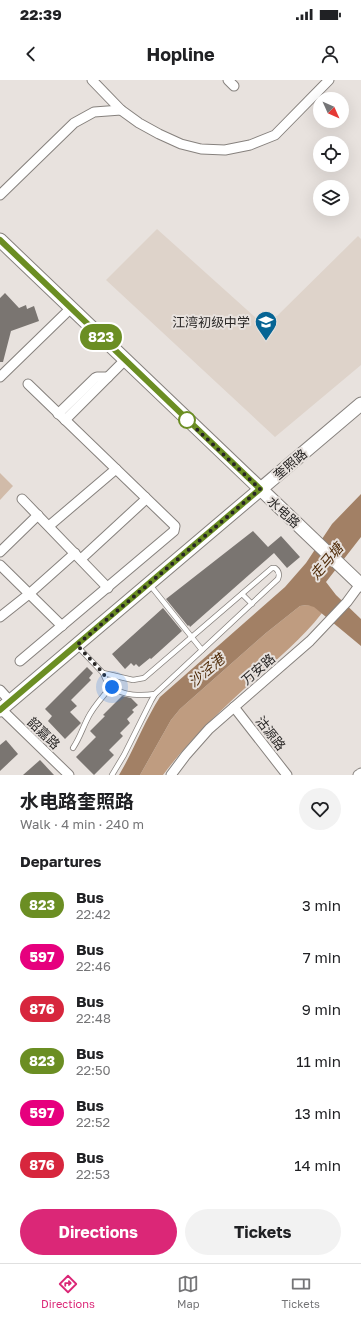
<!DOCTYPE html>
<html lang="en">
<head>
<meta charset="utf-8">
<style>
  :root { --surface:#fff; --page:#f2f2f2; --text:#202124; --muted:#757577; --line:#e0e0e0; --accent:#db2777 }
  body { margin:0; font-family:"Golos Text","Noto Sans SC",sans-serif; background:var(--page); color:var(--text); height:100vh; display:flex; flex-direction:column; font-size:15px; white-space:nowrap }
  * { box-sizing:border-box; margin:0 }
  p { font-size:13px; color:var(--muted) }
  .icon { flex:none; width:22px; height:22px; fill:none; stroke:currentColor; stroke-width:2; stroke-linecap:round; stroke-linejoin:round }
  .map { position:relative; height:695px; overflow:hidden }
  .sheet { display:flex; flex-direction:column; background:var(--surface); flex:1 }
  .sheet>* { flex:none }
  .badge { padding:0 8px; border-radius:13px; font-size:14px; line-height:26px }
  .needle { width:26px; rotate:135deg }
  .tools { position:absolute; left:313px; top:12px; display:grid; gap:8px }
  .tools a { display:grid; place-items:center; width:36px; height:36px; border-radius:50%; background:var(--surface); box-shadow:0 4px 16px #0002; font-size:20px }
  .you { position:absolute; width:20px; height:20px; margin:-10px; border:3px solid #fff; border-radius:50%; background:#1a73e8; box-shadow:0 0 0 6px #1a73e833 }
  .map>.badge { position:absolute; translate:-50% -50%; box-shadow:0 0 0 2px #fff }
  h2 { padding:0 20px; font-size:15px; line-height:36px }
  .round { display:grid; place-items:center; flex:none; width:42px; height:42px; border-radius:21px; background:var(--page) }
  .overview { display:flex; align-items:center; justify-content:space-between; height:68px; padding:0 20px }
  h1 { font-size:19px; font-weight:700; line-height:30px }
  .action { display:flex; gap:8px; margin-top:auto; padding:8px 20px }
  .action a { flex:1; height:46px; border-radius:24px; background:var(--accent); color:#fff; font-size:16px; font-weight:700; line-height:46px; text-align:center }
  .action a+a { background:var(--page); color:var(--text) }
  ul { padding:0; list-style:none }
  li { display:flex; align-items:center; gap:12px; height:52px; padding:0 20px }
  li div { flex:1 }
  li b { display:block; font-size:15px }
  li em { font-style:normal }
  li .badge { min-width:44px; font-weight:700; text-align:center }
  .status { display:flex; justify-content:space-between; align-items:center; height:28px; padding:0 20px; background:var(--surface); direction:ltr }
  .status svg { height:11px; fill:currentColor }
  header { display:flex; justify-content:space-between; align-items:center; height:52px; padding:0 20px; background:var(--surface); font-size:18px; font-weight:700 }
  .tab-bar { display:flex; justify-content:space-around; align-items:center; height:56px; border-top:1px solid var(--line); background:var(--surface); font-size:11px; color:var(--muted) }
  .tab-bar a { display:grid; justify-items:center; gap:2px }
  .tab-bar .current { color:var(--accent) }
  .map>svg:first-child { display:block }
  .built { fill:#ded3ca }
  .green { fill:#d1bba9 }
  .forest { fill:#bf9c80 }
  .water { fill:#a28065 }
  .building { fill:#7a7571 }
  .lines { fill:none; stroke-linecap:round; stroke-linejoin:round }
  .lane-casing { stroke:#86817d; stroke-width:6 }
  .street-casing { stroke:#86817d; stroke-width:11 }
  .secondary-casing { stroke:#86817d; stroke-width:15 }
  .lane { stroke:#fff; stroke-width:4.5 }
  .street { stroke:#fff; stroke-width:9 }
  .secondary { stroke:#fff; stroke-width:13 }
  .line-casing { stroke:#fff; stroke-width:9 }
  .line { stroke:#6b8e23; stroke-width:6 }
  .walk { stroke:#282625; stroke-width:4; stroke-dasharray:0 7.2 }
  .stop-dot { fill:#fff; stroke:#6b8e23; stroke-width:2 }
  .labels { text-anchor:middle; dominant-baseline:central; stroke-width:4; stroke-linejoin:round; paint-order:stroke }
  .poi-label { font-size:13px; fill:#282625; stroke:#e8e2de; text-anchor:end }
  .street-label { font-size:13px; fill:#282625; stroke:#e8e2de }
  .water-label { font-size:14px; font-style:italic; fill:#4e2a07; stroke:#e8e2de }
</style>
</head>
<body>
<div class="status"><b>22:39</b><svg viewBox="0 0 49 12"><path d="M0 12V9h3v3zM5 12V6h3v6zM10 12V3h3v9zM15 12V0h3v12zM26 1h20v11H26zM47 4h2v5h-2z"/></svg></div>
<header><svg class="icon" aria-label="back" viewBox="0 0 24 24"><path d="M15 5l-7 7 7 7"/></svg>Hopline<svg class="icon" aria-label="person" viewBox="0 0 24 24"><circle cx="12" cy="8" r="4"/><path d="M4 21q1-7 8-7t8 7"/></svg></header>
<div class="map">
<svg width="361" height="695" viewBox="0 0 361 695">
  <rect width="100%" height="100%" fill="#e8e2de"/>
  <polygon class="built" points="157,149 256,238 277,236 358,156 361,159 361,285 275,357 106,200"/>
  <polygon class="green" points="0,393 13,406 0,420"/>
  <path class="forest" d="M307,525L314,526L322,533C302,559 278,578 254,600C222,629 189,660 163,695H140L171,640L180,629L266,553L300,526Z"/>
  <path class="water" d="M361,414V457L326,502L336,515L361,539V566L314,527L307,525L300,526L266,553L180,629L171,640L140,695H119C134,670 144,642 160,617L285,507L306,483L332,444Z"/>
  <g class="building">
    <polygon points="5,213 19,228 26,225 27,229 34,226 39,241 11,251 3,282 0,282 0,218"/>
    <polygon points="253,451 268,467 281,456 300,477 287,488 274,473 190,547 189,545 188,546 166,519"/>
    <polygon points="163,528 182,551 151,579 150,578 139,587 136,584 134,586 131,583 125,589 112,574"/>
    <polygon points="87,587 93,593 89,598 91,600 71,620 77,626 70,632 81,643 65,659 48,641 52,636 45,629"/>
    <polygon points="122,616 131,618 138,625 132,630 134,632 127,639 130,643 120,653 123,656 109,670 114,675 94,695 76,677 96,657 90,651 105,636 103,635"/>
    <polygon points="6,660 18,674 0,691 0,665"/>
    <polygon points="40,680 54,695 23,695"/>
  </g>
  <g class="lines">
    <g class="lane-casing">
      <g id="lane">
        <polyline points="150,505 202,570"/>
        <polyline points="242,514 252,524"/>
        <path d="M77,566L103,593L133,600L144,598L272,488H275C279,491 280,494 278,499L155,614L151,621L124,675L112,695"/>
        <path d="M103,593C105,598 107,604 112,607C123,616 142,616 155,614"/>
        <path d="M73,668C81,656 83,646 90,634C96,624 103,616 111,607"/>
      </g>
    </g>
    <g class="street-casing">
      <g id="street">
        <polyline points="92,0 121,30 139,43 159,54 181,64 201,69 225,70 250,65 275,55 329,0"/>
        <polyline points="228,0 234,6"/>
        <polyline points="0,115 74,43 94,32 121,30"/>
        <polyline points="0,297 71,228"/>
        <polyline points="58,334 95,298 97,297 108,297"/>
        <polyline points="65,340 125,280"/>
        <polyline points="22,419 108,508"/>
        <polyline points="49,446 116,389"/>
        <polyline points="0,472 38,435"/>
        <polyline points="81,479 145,420 145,417"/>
        <polyline points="0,485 62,546"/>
        <polyline points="0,537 29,514 75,473"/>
        <polyline points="20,581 174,451 175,446 28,304"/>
        <polyline points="0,610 10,621"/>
        <polyline points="234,627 287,695"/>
        <polyline points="1,629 69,695"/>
        <polyline points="171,695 186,675 209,649 310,561 347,522 361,503"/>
        <polyline points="358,695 361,693"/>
      </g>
    </g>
    <g class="secondary-casing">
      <g id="secondary">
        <polyline points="0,160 361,505"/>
        <polyline points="0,630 361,324"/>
      </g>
    </g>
    <use href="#lane" class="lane"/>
    <use href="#street" class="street"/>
    <use href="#secondary" class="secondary"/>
  </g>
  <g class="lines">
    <g class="line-casing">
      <polyline id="line" points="0,160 260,409 0,630"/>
    </g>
    <use href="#line" class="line"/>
    <polyline class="walk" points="112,607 103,593 77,565 260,409 186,339 187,340"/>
  </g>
  <defs>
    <g id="school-pin" transform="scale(1.15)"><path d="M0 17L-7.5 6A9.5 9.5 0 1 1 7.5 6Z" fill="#066494" stroke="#e8e2de"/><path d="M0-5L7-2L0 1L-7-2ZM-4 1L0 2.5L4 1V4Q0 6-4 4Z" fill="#fff"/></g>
  </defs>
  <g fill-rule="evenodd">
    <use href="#school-pin" x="266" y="242"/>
  </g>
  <circle class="stop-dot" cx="187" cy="340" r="8"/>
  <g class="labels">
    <g class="poi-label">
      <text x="250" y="242">江湾初级中学</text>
    </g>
    <g class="street-label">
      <text transform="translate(290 384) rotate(-40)">奎照路</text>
      <text transform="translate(284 432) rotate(43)">水电路</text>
      <text transform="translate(258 589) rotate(-41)">万安路</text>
      <text transform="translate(44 653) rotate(44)">韶嘉路</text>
      <text transform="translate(271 653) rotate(52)">沽源路</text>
    </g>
    <g class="water-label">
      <text transform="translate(326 481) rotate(-50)">走马塘</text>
      <text transform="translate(206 590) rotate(-40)">沙泾港</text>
    </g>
  </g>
</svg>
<div class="tools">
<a><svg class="needle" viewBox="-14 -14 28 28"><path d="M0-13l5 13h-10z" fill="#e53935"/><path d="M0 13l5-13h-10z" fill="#757577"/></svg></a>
<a><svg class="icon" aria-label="locate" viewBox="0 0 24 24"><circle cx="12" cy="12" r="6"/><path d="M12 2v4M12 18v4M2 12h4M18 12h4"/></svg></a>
<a><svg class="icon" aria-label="layers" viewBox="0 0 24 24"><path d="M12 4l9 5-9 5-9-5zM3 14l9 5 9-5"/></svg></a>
</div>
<div class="you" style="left:112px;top:607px"></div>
<b class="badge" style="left:101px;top:257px;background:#6b8e23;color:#fff">823</b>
</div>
<section class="sheet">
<div class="overview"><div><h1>水电路奎照路</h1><p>Walk · 4 min · 240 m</p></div><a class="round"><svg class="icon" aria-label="heart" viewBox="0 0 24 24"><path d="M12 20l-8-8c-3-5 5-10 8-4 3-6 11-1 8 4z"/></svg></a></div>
<h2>Departures</h2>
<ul>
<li><span class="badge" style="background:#6b8e23;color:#fff">823</span><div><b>Bus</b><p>22:42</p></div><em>3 min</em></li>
<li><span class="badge" style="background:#e6007e;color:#fff">597</span><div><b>Bus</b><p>22:46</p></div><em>7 min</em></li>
<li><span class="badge" style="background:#d7263d;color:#fff">876</span><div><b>Bus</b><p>22:48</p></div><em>9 min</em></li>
<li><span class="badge" style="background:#6b8e23;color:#fff">823</span><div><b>Bus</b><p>22:50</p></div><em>11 min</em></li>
<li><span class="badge" style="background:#e6007e;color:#fff">597</span><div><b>Bus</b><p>22:52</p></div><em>13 min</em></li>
<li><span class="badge" style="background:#d7263d;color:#fff">876</span><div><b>Bus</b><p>22:53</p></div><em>14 min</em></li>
</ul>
<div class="action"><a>Directions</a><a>Tickets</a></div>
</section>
<nav class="tab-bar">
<a class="current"><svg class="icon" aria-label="directions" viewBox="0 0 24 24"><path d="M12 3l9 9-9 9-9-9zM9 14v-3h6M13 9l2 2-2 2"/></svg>Directions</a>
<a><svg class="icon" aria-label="map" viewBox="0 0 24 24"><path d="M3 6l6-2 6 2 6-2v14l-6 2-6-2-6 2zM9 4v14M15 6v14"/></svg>Map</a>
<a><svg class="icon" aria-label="tickets" viewBox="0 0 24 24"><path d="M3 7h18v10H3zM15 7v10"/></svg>Tickets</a>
</nav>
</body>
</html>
